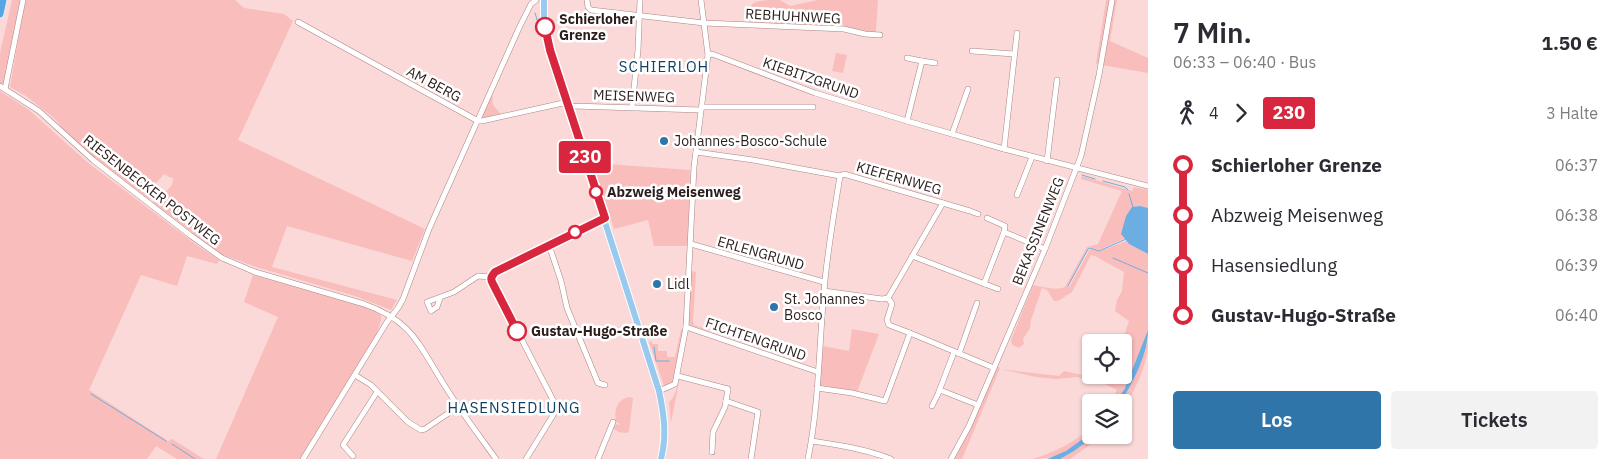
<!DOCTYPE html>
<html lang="de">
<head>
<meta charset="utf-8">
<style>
  :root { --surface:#fff; --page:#f2f2f3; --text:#2b2b33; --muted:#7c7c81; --accent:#2f75aa }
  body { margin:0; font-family:"IBM Plex Sans",sans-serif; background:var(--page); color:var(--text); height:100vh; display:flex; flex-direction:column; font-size:19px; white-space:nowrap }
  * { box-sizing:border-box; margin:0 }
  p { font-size:16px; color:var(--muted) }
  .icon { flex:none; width:28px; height:28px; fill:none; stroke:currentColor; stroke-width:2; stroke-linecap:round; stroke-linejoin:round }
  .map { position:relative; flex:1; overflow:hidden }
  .drawer { display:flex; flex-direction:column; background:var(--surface); width:475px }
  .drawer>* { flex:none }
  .badge { padding:0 10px; border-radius:4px; font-size:18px; line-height:32px }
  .buttons { position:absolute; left:1082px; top:334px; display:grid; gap:10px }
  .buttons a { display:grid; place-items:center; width:50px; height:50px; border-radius:5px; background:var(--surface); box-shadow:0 1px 4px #0004; font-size:25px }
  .map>.badge { position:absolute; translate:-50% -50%; box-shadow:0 0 0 2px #fff }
  .legs { display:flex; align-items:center; gap:8px; height:55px; padding:0 25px; font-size:16px }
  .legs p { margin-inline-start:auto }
  .headline { display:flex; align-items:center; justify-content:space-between; height:85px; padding:0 25px }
  h1 { font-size:28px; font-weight:600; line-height:38px }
  .cta { display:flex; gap:10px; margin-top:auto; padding:10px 25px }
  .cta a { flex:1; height:58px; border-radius:5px; background:var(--accent); color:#fff; font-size:20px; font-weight:600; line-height:58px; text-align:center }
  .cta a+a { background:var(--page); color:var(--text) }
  ul { padding:0 25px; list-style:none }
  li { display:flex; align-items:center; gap:18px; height:50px; font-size:19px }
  li i { display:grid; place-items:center; width:8px; height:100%; margin:0 6px; background:currentColor }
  li i::after { content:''; width:12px; height:12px; margin:-6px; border:4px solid; border-radius:50%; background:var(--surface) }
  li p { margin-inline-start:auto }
  li:first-child i { background:linear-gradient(#0000 50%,currentColor 0) }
  li:last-child i { background:linear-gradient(currentColor 50%,#0000 0) }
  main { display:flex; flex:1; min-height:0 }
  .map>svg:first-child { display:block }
  .green { fill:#f9bdbc }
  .water { fill:#6daee2 }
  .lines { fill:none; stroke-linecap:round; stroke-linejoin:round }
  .stream { stroke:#6daee2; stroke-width:1 }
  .minor-casing { stroke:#ac8585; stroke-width:6 }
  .major-casing { stroke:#fff; stroke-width:8 }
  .highway-casing { stroke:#fff; stroke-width:8 }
  .minor { stroke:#fff; stroke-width:5 }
  .major { stroke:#98caef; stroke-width:6 }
  .highway { stroke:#54a6e5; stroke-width:7 }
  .line-1-casing { stroke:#fff; stroke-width:11 }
  .line-1 { stroke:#d7263d; stroke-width:8 }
  .stop-1-dot { fill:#fff; stroke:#d7263d; stroke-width:2.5 }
  .poi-dot { fill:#2f75aa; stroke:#fff; stroke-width:2 }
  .labels { text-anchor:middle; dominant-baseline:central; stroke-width:5; stroke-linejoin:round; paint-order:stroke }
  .street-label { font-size:14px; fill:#2c1d1d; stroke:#fff }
  .stop-label { font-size:14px; font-weight:bold; fill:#2c1d1d; stroke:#fff; text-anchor:start }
  .poi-label { font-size:14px; fill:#2c1d1d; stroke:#fff; text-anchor:start }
  .neighbourhood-label { font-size:15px; letter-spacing:1px; fill:#0d4063; stroke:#fff }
</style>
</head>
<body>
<main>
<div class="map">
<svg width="1148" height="459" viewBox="0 0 1148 459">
  <rect width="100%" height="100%" fill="#fad9d8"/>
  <g class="green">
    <polygon points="12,0 20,0 6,80 3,84 0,83 0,53"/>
    <path d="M25,0H235L244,8L284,14L293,21L238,140L425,229L412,261L287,226L272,267L397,300L391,310L355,296L256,267L221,254L153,203C157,192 173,193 173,178L169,177L164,174L149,191L152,196L150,200L82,149L70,137L54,118L26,96L10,87Z"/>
    <path d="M768,0H780L790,6L818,0H878L876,30L875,33L844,27L842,21H839L837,27L757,24L748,21L747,18C750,2 753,2 768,0Z"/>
    <polygon points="1106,0 1117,0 1110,41 1148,58 1148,73 1096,64"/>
    <polygon points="836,53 847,55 843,73 832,71"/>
    <polygon points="0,91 29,110 87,162 198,246 219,260 217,264 187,256 177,286 141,275 89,390 168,441 172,439 204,459 177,459 156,446 147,459 0,459"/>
    <polygon points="492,94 493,105 501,114 484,118 482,116"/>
    <polygon points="593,163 690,170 688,246 654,246 648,220 614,229"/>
    <path d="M1082,176L1132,191L1134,187L1148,190V208L1140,206L1132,207L1126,216L1123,237L1125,238L1099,250L1089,247L1067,287L1070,286L1090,249L1100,251L1126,241L1129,244L1148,254V330L1125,388L1116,402H1111L1117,390L1105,384L1077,377L1056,379L1036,377L1000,369L1059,376L1064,371L1087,376L1089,375L1107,381L1111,378L1112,375H1124V342H1122L1129,321L1115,311L1117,300L1122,291L1124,272L1095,256L1091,255L1072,292L1058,301H1054L1047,290L1042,288L1031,320L1030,328L1023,339L1024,344L1019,348L1012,345L1011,340L1033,285C1044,287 1055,291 1065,287L1087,247L1098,244L1122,191L1081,179Z"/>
    <polygon points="691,271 696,272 693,321 694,325 708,330 708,331 688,324"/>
    <polygon points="253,275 376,310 381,315 381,320 377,333 300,459 216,459 278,317 244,302"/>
    <polygon points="852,329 879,334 857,392 820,385 823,346 849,351"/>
    <polygon points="681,330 683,330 675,379 672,384 664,386 646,333 649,342 652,341 652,344 658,344 658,351 667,351 667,357 675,357"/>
    <path d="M1148,342C1148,365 1135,389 1124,409V402H1122L1132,383Z"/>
    <polygon points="997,366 1000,368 962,459 955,459"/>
    <polygon points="679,382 671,423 669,402 673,398"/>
    <path d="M629,397L633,398L629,431L627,433L618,432V431L613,429V426H615L617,424L621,425L617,422L615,425L613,424L616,417L615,416C616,405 618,400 629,397Z"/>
    <path d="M1091,427V433C1072,449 1058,459 1032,459C1054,453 1075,442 1091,427Z"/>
    <polygon points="1096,435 1103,435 1070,459 1060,459 1074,451"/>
  </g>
  <g class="water">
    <polygon points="1140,206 1148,208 1148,254 1129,244 1121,234 1126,216 1132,207"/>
    <path d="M1148,330C1148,355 1133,380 1122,402H1116L1125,388Z"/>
    <polygon points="1091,433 1091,435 1096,435 1074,451 1060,459 1047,459 1066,451"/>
  </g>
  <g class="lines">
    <g class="stream">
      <polyline points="535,13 562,99"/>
      <polyline points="1082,175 1095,179"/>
      <polyline points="1103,181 1125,187 1128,190"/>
      <polyline points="1129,194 1133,207"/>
      <polyline points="1113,258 1148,273"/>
      <polyline points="1068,286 1088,249 1090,248 1099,251 1126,239"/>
      <polyline points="654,347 656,361 669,361"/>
      <polyline points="91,394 166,441"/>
      <polyline points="172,444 195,459"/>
    </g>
    <g class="minor-casing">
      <g id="minor">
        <polyline points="587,0 588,7 591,10 704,23 844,29 865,34 880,35"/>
        <polyline points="298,22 478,121 482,121 563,103 573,106 700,110"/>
        <polyline points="972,51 1014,54"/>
        <polyline points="708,55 712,54 815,93 907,121 1004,149 1148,186"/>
        <polyline points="907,58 922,61"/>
        <path d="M0,86L39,111L93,160L190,235L222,258L255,272L364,304C412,321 418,343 443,383C459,409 478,434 496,459"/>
        <polyline points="5,89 23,0"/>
        <polyline points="632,107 638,50 640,0"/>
        <polyline points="701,107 813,107"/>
        <polyline points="907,121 922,61 935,63"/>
        <polyline points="952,134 968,89"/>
        <polyline points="1004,149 1017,33"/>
        <polyline points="696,152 753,160 840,176 844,174 970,211 978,214"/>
        <polyline points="1047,161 1057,80"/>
        <polyline points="1017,195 1032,157"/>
        <polyline points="987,218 1005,226 1004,232"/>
        <polyline points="691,244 824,282"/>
        <polyline points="549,245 561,281 567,308 598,383 605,385"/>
        <polyline points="912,256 998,289"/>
        <polyline points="491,277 493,284 554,402 555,412 526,459"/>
        <polyline points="491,277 495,272 605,218"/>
        <polyline points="984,284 1004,232 1045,249"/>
        <polyline points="824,291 882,299 888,298 943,203"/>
        <polyline points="440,298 437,307 431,311 427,302 454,292 478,276 491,277"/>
        <polyline points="888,298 892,304 887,320 889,325 910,333"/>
        <polyline points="686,327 818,372"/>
        <polyline points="959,354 977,303"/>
        <polyline points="355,375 371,385 408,422 421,430 425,429 459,406"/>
        <polyline points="678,376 728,389 725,407 713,432 712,452"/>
        <polyline points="817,388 852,393 885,401 910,333 994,368"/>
        <polyline points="940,390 978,405"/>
        <polyline points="659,391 675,384 686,327 694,167 708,55 701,0"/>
        <polyline points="726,401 758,412 751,459"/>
        <polyline points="932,406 938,394 954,352"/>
        <path d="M812,441C839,445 865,449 891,459"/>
        <polyline points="353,456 343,445 377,392"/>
        <polyline points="303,459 387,322 398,308 403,299 429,229 519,28 531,4 536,0"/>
        <polyline points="598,459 613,422"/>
        <path d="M808,459C819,404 819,347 824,291C827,253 834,214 840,176"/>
        <polyline points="951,459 969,426 994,368 1045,249 1081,156 1099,75 1112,0"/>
      </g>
    </g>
    <g class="major-casing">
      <path id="major" d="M544,0V20L550,50L659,391C664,414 667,436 661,459"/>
    </g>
    <g class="highway-casing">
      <polyline id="highway" points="0,14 3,0"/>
    </g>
    <use href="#minor" class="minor"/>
    <use href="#major" class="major"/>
    <use href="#highway" class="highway"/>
  </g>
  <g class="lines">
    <g class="line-1-casing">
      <path id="line-1" d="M517,331L493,284C490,279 491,277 495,272L605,218L550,50L545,27"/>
    </g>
    <use href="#line-1" class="line-1"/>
  </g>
  <g class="stop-1-dot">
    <circle cx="545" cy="27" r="9"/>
    <circle cx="596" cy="192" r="6"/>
    <circle cx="575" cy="232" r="6"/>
    <circle cx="517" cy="331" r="9"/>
  </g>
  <g class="poi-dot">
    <circle cx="664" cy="141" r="5"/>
    <circle cx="657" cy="284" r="5"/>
    <circle cx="774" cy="307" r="5"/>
  </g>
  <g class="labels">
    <g class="street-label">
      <text transform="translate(793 16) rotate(3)">REBHUHNWEG</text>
      <text transform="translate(811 78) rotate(19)">KIEBITZGRUND</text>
      <text transform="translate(434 84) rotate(28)">AM BERG</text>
      <text transform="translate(634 96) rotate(2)">MEISENWEG</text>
      <text transform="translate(899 178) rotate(16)">KIEFERNWEG</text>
      <text transform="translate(152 190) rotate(38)">RIESENBECKER POSTWEG</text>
      <text transform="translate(1038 231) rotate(-68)">BEKASSINENWEG</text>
      <text transform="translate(761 253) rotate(16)">ERLENGRUND</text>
      <text transform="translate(756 339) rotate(19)">FICHTENGRUND</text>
    </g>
    <g class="stop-label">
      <text x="559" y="19">Schierloher<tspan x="559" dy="16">Grenze</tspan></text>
      <text x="607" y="192">Abzweig Meisenweg</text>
      <text x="531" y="331">Gustav-Hugo-Straße</text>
    </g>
    <g class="poi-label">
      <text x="674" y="141">Johannes-Bosco-Schule</text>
      <text x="667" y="284">Lidl</text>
      <text x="784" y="299">St. Johannes<tspan x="784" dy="16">Bosco</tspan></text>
    </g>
    <g class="neighbourhood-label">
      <text x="664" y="66">SCHIERLOH</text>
      <text x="514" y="407">HASENSIEDLUNG</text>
    </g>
  </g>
</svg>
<div class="buttons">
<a><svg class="icon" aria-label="locate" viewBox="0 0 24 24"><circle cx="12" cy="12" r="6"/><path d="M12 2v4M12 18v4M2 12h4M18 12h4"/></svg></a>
<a><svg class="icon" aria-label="layers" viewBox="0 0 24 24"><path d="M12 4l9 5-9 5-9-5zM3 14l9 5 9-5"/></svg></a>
</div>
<b class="badge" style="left:585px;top:157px;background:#d7263d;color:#fff">230</b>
</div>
<section class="drawer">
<div class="headline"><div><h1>7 Min.</h1><p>06:33 – 06:40 · Bus</p></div><b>1.50 €</b></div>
<div class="legs"><svg class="icon" aria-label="walk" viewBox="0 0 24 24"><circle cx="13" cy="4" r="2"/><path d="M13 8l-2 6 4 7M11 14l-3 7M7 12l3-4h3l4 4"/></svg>4<svg class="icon" aria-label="forward" viewBox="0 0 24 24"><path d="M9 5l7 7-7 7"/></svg><b class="badge" style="background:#d7263d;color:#fff">230</b><p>3 Halte</p></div>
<ul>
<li><i style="color:#d7263d"></i><b>Schierloher Grenze</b><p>06:37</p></li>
<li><i style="color:#d7263d"></i><span>Abzweig Meisenweg</span><p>06:38</p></li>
<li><i style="color:#d7263d"></i><span>Hasensiedlung</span><p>06:39</p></li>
<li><i style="color:#d7263d"></i><b>Gustav-Hugo-Straße</b><p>06:40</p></li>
</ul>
<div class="cta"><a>Los</a><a>Tickets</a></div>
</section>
</main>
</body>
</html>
